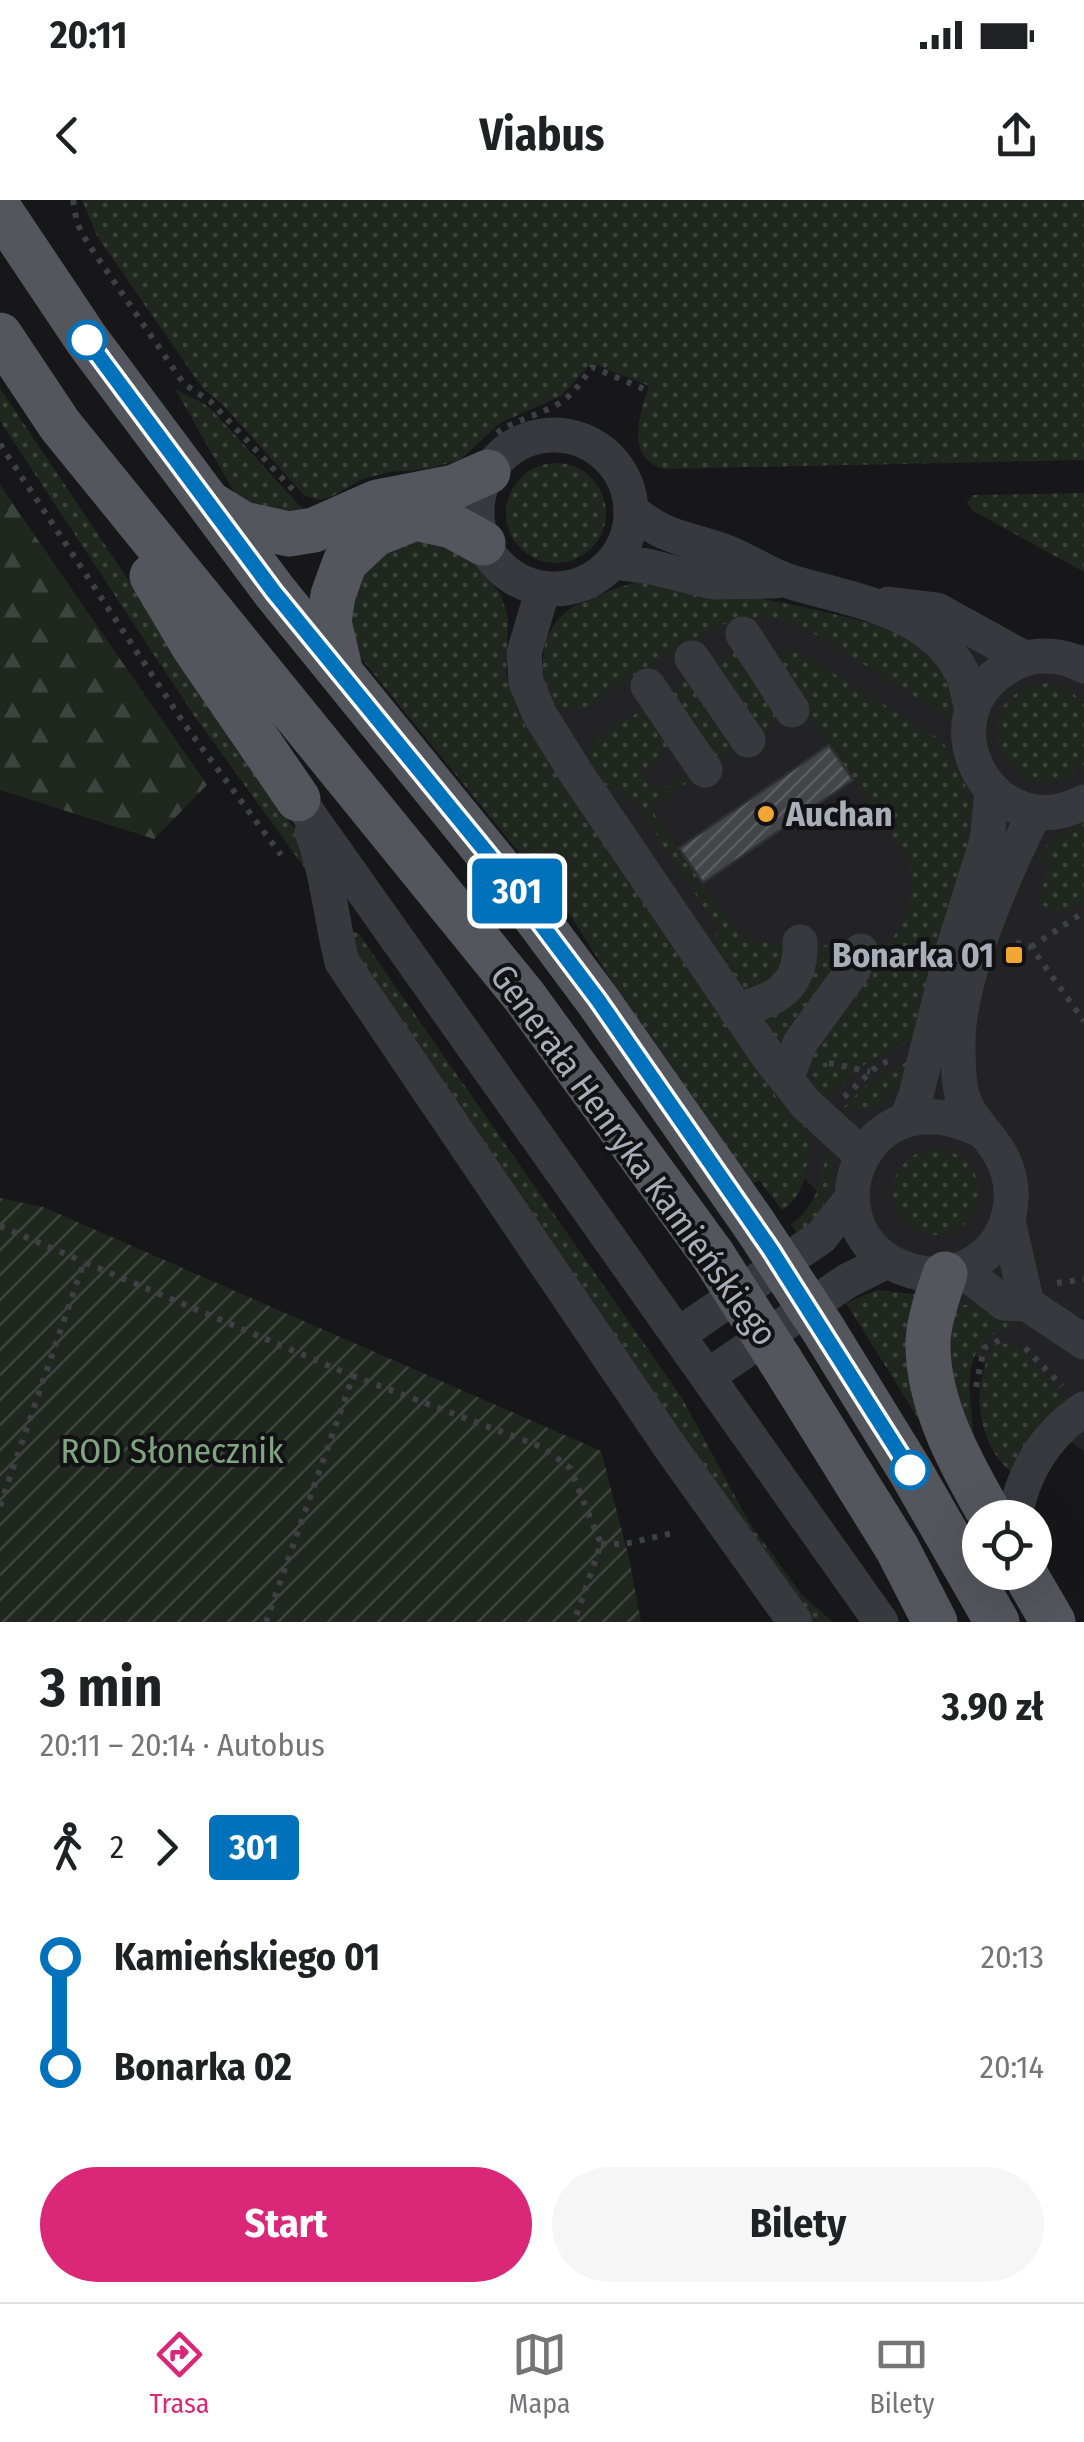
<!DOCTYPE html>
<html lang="pl">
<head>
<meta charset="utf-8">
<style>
  :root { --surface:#fff; --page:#f6f6f6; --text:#202124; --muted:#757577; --line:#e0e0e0; --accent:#db2777 }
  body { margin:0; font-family:"Fira Sans Condensed",sans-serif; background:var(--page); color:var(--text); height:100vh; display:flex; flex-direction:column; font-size:38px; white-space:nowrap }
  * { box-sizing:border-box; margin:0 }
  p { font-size:32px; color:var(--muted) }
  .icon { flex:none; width:55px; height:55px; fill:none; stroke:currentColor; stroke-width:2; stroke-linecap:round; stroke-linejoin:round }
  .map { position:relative; height:1422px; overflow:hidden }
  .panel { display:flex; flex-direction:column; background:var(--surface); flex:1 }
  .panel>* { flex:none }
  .badge { padding:0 20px; border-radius:8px; font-size:35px; line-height:65px }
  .tools { position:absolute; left:962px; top:1300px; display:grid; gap:20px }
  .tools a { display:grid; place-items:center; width:90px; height:90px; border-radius:50%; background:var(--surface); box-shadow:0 10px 40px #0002; font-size:50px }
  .map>.badge { position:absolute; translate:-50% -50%; box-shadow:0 0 0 5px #fff }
  .legs { display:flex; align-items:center; gap:15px; height:110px; padding:0 40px; font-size:32px }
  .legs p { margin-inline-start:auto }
  .headline { display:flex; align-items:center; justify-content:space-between; height:170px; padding:0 40px }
  h1 { font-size:55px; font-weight:700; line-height:75px }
  .action { display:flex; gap:20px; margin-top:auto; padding:20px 40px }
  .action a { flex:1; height:115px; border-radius:60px; background:var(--accent); color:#fff; font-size:40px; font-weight:700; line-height:115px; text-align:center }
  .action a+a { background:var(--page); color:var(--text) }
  ul { padding:0 40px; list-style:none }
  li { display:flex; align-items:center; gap:35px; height:110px; font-size:38px }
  li i { display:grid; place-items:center; width:15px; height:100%; margin:0 12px; background:currentColor }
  li i::after { content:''; width:25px; height:25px; margin:-12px; border:8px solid; border-radius:50%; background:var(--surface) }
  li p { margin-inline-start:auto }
  li:first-child i { background:linear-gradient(#0000 50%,currentColor 0) }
  li:last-child i { background:linear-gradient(currentColor 50%,#0000 0) }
  .status { display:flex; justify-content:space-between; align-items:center; height:70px; padding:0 50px; background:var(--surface); direction:ltr }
  .status svg { height:28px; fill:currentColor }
  header { display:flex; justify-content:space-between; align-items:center; height:130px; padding:0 40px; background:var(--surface); font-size:45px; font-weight:700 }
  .tab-bar { display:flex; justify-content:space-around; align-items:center; height:140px; border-top:2px solid var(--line); background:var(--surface); font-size:28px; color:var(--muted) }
  .tab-bar a { display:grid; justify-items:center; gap:5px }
  .tab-bar .current { color:var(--accent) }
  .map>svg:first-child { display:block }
  .built { fill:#232326 }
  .grass { fill:url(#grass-dots) }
  .forest { fill:url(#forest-firs) }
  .garden { fill:url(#garden-furrows) }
  .building { fill:url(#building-hatch); stroke:#313135; stroke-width:2.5 }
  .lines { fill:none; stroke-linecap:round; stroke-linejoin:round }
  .path { stroke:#3e4045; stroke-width:6; stroke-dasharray:5 8; stroke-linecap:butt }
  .minor { stroke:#38393e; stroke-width:35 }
  .major { stroke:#54565d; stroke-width:45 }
  .major-bridge { stroke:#54565d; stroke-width:45 }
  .line-1-casing { stroke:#fff; stroke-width:22 }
  .line-1 { stroke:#0072bc; stroke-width:15 }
  .stop-1-dot { fill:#fff; stroke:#0072bc; stroke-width:5 }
  .poi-dot { fill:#f2a735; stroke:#121214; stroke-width:4 }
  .labels { text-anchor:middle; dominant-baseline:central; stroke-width:8; stroke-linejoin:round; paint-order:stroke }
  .poi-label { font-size:35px; font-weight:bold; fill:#a9afb9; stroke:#121214; text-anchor:start }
  .street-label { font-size:35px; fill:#a9afb9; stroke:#121214 }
  .park-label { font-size:35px; fill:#80a480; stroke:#121214 }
</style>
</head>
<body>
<div class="status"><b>20:11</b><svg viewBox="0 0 49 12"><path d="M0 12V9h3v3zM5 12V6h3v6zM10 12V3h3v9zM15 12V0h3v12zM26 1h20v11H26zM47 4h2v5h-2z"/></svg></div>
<header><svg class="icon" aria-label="back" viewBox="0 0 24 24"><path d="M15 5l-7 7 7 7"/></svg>Viabus<svg class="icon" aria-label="share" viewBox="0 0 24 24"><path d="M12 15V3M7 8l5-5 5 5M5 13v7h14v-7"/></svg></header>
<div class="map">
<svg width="1084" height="1422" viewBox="0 0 1084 1422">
  <defs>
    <pattern id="grass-dots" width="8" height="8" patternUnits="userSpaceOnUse" patternTransform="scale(2.5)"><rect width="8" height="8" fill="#1f271f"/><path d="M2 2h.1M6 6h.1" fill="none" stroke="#3d443d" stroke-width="1.8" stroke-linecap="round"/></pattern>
    <pattern id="forest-firs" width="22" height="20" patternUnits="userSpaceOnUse" patternTransform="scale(2.5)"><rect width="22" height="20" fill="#1f271f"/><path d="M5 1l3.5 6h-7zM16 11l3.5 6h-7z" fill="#3d443d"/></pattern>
    <pattern id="garden-furrows" width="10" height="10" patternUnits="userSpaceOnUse" patternTransform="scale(2.5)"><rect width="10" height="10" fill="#1f271f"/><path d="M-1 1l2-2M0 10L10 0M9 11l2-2" fill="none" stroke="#3d443d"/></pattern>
    <pattern id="building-hatch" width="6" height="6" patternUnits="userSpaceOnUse" patternTransform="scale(2.5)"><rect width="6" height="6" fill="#434549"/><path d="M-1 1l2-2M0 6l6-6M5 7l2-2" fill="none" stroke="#5b5d61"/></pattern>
  </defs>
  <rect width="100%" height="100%" fill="#171719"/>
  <polygon class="built" points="668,401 1084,445 1084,1252 1024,1205 750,922 449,513"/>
  <g class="grass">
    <path d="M82,0H1084V260L664,269C625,258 639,215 649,186L592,163L561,196L500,223L460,260L427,269L390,272L363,279L329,298L319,300L304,295L223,205L203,189L97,36Z"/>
    <polygon points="0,188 277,602 301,639 311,677 193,514 0,221"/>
    <polygon points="175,189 203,203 214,212 311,318 288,320 238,299"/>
    <circle cx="556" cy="313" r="50"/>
    <polygon points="1084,293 1084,372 973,311 967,303 973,295"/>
    <path d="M398,335L466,351L501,395L508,418L506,473L518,515L781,904L811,930C808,959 809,993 782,1010L759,980L749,986L672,878L573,719L360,457L351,442L348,389Z"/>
    <path d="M646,380C695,387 912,419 937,454C949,471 955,501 953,520L813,433C796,425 780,418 761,417C706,416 630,482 582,509L573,510L557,505C536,479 538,433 566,412C585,398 623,385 646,380Z"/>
    <path d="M786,448L804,455L935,536L944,544L971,597L974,635L919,836L862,866L826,901C809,882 808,867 813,843C831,820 848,798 866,775C894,738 929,697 902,649L801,504L777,456Z"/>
    <polygon points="729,453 738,453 782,516 756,534 718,470"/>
    <polygon points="684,481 689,481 741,544 714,564 673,493"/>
    <path d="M1048,483L1067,489L1084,502V565C1013,632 949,493 1048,483Z"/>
    <path d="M644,509L677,541L662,551L665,556L640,573L651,588L658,584L662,589L683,575L686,579L698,571L697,576L650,608L697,677L688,684C669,656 652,625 631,599C621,587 603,590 594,573C587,562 590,546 597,536Z"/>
    <polygon points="1084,620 1084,703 1057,712 1038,703 1049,664 1037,659 1049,642"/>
    <polygon points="701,683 744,740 783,745 783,775 747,791 738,786 716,750 717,727 692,689"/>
    <polygon points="346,729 359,734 682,1198 749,1322 802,1395 833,1422 813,1422 684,1247 364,777"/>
    <polygon points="832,743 840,747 846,755 781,846 764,823 765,815 818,748"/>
    <path d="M912,858C900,890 881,917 842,909L863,888Z"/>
    <path d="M827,945C841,982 826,1011 798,1035L791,1024C818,1006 823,975 827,945Z"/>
    <circle cx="936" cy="992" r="43"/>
    <polygon points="877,1090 923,1095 944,1260 846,1103"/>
    <path d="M973,1103L990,1108L1012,1123C1005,1131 993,1132 986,1140C954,1171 980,1221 972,1257L941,1130L956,1107Z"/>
    <path d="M1010,1143L1025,1153L1073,1206L1014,1274C977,1248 968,1182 996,1145Z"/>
  </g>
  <polygon class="forest" points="0,285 207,585 154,639 0,590"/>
  <polygon class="garden" points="0,998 43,1007 601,1251 629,1358 641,1422 0,1422"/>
  <polygon class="building" points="829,545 853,580 703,683 679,648"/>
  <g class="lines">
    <g class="path">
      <polyline points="73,0 77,23 87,42 184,184 210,201 296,293"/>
      <path d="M497,233C516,219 538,216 558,204C573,195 582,181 592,167L644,189"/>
      <polyline points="0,244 185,525 281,655"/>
      <polyline points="1016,742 1031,747 1084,821"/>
      <polyline points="1031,747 1084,712"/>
      <polyline points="829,863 870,872"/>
      <polyline points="844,897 877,866 888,861"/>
      <polyline points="0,1026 84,1062"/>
      <polyline points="1057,1083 1084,1079"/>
      <polyline points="1025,1148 1062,1186"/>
      <polyline points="976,1187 984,1148 1004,1138"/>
      <polyline points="0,1306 84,1062 353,1176"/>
      <polyline points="601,1344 625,1344 673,1333"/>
      <polyline points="266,1422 353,1176 542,1247 570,1268 601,1344 574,1422"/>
    </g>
    <g class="minor">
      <circle cx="554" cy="312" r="77"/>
      <path d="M631,310C664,338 682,337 721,350C745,358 767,375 791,382C850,400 931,409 962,473C967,484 969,498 972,510"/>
      <polyline points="613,362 647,366 713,382 776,381"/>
      <polyline points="543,389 524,453 526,482 540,515 576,573 768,856 806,904 862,955"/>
      <polyline points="888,404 937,410 1024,458"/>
      <polyline points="743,434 792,510"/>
      <polyline points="692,458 748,540"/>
      <path d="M1084,466C1064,455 1038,452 1017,462C916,509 990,652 1084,602"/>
      <polyline points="648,486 705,570"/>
      <polyline points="298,599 881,1422"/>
      <path d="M312,632C328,674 331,719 342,762L670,1247L795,1422"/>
      <path d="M736,810C776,801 802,787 800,742"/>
      <polyline points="786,879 800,843 853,770 861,751"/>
      <polyline points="907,919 916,895 949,762 987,641 992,591"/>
      <path d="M980,930C867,873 808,1015 892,1063C918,1077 947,1078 972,1064C1012,1041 1022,990 999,952C987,932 968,918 962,895C958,880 958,857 958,842C958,777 1006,670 1035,612"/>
      <polyline points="1008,1021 1027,1104"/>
      <polyline points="962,1070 1004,1103 1027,1104 1084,1142"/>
      <polyline points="678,1135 821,1037 852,998"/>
      <polyline points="708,1176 847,1081 887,1061"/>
      <path d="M1015,1318C1022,1273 1046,1234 1084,1209"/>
    </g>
    <g class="major">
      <polyline points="0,10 87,140 275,392 496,664 598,801 754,1024"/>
      <polyline points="0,135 60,225 524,796 712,1054"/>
      <polyline points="212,305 243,324 289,334 314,330 377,302 454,287 488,272"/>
      <polyline points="152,376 194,447 298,599"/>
      <polyline points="340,469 329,422 333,395 345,362 375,334 415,318 452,326 483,343"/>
      <path d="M945,1074C938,1095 929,1119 928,1142C927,1204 962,1266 992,1318"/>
      <polyline points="823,1129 911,1272 997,1422"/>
      <polyline points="780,1160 897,1348 935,1422"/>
      <polyline points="1024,1372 1053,1422"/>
    </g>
    <g class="major-bridge">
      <polyline points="754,1024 823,1129"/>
      <polyline points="712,1054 780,1160"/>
    </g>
  </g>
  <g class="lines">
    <g class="line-1-casing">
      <polyline id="line-1" points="87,140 274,392 496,664 598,800 771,1050 910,1270"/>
    </g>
    <use href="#line-1" class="line-1"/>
  </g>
  <g class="stop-1-dot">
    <circle cx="87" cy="140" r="18"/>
    <circle cx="910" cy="1270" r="18"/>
  </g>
  <g class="poi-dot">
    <circle cx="766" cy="614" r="10"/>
    <rect x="1004" y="745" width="20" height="20" rx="5"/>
  </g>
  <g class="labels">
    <g class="poi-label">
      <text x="786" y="614">Auchan</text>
      <text x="994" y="755" text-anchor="end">Bonarka 01</text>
    </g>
    <g class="street-label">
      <text transform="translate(634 955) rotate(54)">Generała Henryka Kamieńskiego</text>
    </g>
    <g class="park-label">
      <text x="172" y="1251">ROD Słonecznik</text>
    </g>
  </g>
</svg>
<div class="tools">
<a><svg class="icon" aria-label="locate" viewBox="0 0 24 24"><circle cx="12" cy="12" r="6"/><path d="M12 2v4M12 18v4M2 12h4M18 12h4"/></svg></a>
</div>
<b class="badge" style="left:517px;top:691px;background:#0072bc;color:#fff">301</b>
</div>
<section class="panel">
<div class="headline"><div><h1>3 min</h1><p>20:11 – 20:14 · Autobus</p></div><b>3.90 zł</b></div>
<div class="legs"><svg class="icon" aria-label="walk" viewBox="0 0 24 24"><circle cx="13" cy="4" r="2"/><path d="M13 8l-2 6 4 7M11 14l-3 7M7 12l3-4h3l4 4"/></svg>2<svg class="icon" aria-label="forward" viewBox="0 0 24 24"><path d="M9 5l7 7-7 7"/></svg><b class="badge" style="background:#0072bc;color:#fff">301</b></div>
<ul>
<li><i style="color:#0072bc"></i><b>Kamieńskiego 01</b><p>20:13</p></li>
<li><i style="color:#0072bc"></i><b>Bonarka 02</b><p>20:14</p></li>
</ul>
<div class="action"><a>Start</a><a>Bilety</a></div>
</section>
<nav class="tab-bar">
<a class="current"><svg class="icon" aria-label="directions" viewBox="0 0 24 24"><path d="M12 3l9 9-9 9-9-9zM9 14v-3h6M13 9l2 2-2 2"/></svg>Trasa</a>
<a><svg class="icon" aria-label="map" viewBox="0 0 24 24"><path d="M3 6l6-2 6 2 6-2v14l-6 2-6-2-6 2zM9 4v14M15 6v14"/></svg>Mapa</a>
<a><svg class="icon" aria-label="tickets" viewBox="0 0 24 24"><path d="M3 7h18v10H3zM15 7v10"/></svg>Bilety</a>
</nav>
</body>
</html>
